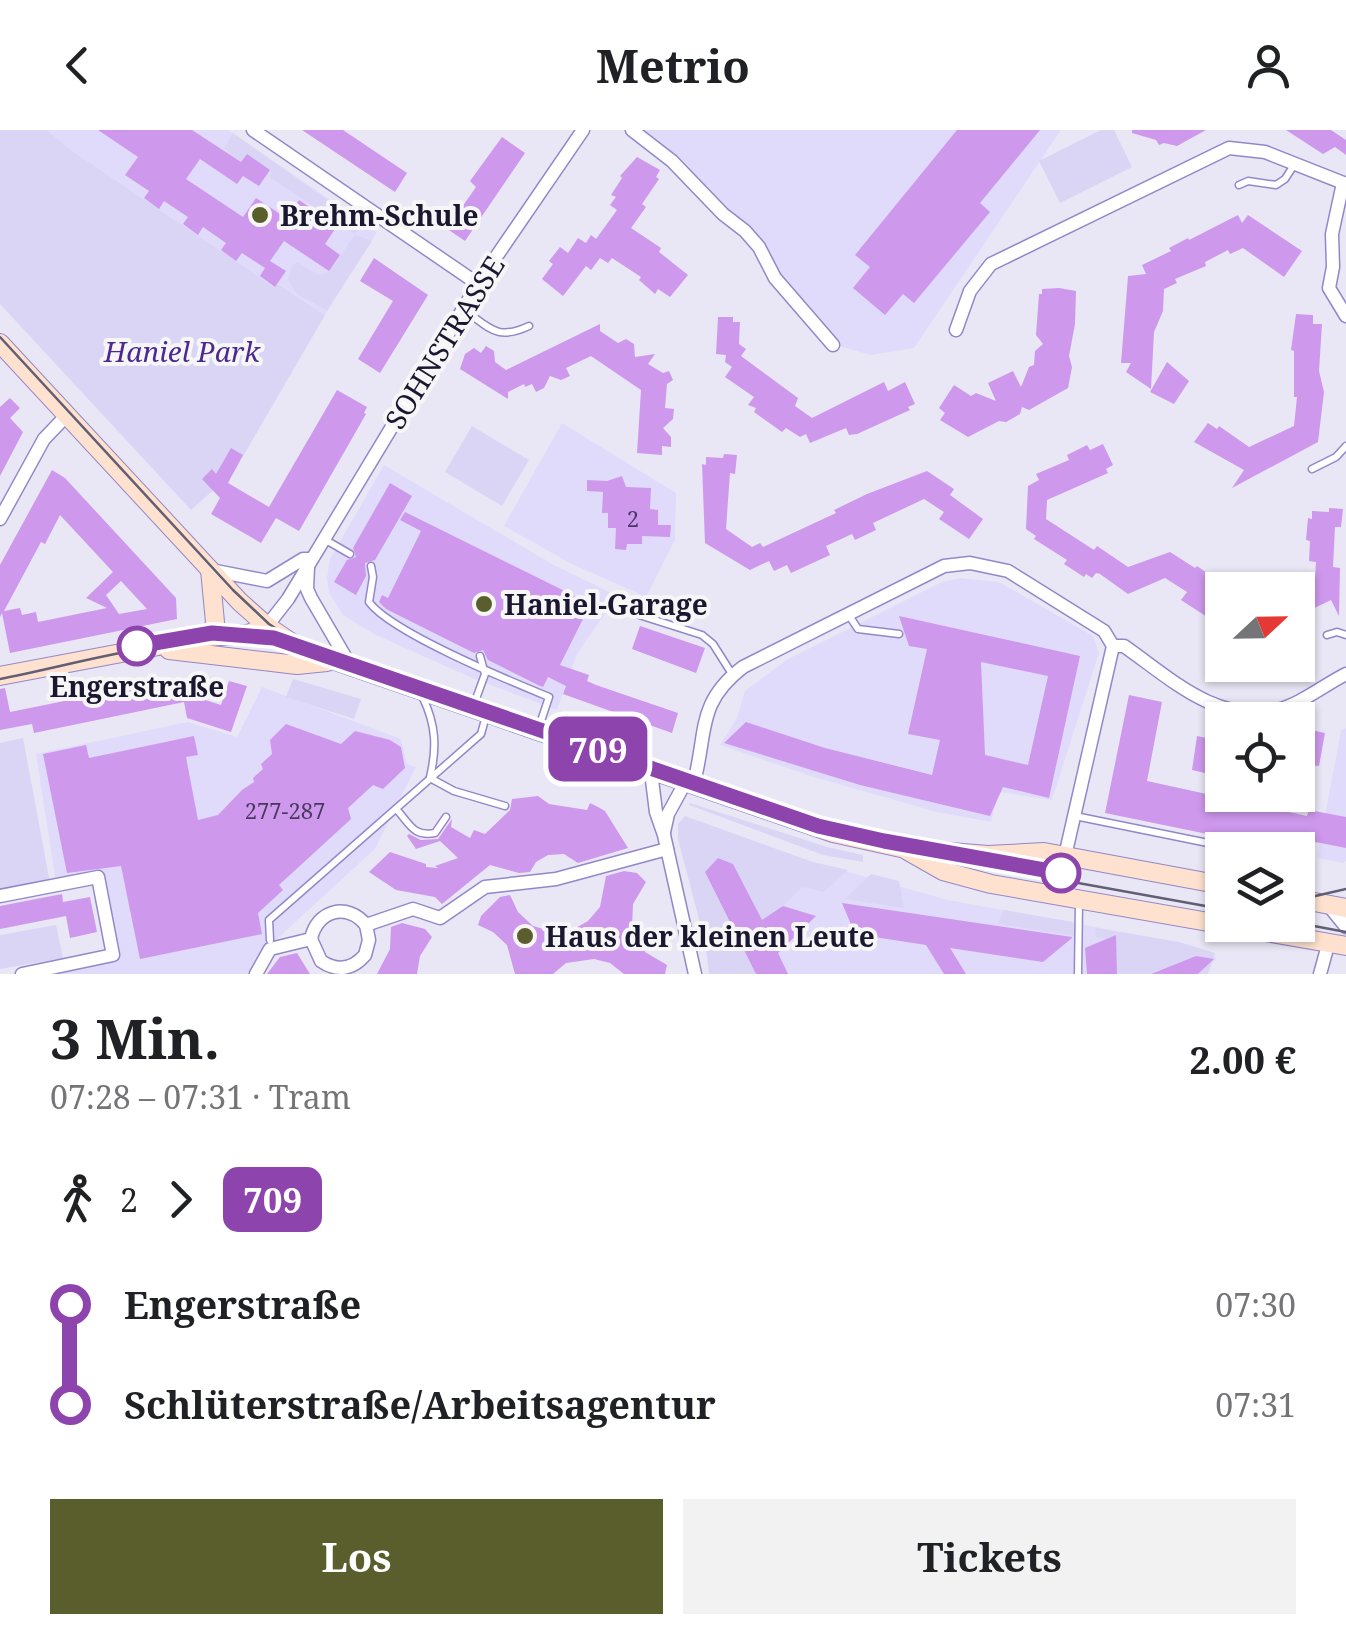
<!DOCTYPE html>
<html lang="de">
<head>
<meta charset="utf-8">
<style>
  :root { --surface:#fff; --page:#f2f2f2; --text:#202124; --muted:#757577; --accent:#5a5e2c }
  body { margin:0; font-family:"Noto Serif",serif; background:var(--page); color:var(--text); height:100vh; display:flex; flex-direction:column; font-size:38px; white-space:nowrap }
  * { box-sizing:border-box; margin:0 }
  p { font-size:32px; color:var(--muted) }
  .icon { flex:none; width:55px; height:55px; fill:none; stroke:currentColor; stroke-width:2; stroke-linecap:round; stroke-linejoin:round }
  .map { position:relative; height:844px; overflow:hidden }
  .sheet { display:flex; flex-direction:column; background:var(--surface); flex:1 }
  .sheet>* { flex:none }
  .badge { padding:0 20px; border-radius:15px; font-size:35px; line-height:65px }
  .needle { width:65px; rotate:68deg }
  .controls { position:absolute; left:1205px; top:442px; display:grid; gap:20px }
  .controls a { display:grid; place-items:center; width:110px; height:110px; border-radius:0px; background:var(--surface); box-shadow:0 2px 8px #0004; font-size:50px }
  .map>.badge { position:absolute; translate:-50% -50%; box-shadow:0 0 0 5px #fff }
  .legs { display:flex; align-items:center; gap:15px; height:110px; padding:0 50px; font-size:32px }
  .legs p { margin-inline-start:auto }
  .overview { display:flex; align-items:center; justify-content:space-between; height:170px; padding:0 50px }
  h1 { font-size:55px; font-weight:700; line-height:75px }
  .action { display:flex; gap:20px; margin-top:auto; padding:20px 50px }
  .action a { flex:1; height:115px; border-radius:0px; background:var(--accent); color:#fff; font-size:40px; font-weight:700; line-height:115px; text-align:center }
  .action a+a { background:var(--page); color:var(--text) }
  ul { padding:0 50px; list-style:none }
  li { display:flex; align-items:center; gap:35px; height:100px; font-size:38px }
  li i { display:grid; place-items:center; width:15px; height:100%; margin:0 12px; background:currentColor }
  li i::after { content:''; width:25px; height:25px; margin:-12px; border:8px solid; border-radius:50%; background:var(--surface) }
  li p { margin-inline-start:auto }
  li:first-child i { background:linear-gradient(#0000 50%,currentColor 0) }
  li:last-child i { background:linear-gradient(currentColor 50%,#0000 0) }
  header { display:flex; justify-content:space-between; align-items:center; height:130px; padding:0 50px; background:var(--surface); font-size:45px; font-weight:700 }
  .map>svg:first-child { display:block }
  .built { fill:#e0dbfb }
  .green { fill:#dad5f5 }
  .building { fill:#ce98ed; fill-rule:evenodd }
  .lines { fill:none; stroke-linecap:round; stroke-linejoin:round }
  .lane-casing { stroke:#9487c8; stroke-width:9 }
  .street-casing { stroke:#9487c8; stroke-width:15 }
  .secondary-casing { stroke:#9487c8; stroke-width:20 }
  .lane { stroke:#fff; stroke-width:6 }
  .street { stroke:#fff; stroke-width:12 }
  .secondary { stroke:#fee1ce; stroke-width:18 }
  .tram { stroke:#625e73; stroke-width:2.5 }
  .line-1-casing { stroke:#fff; stroke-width:22 }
  .line-1 { stroke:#8e44ad; stroke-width:15 }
  .poi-dot { fill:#5a5e2c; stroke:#f6f6f6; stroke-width:4 }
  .stop-1-dot { fill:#fff; stroke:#8e44ad; stroke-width:5 }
  .labels { text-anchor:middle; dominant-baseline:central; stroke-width:8; stroke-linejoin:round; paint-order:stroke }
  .number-label { font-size:22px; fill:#48375f }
  .poi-label { font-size:28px; font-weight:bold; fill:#1c1730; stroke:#f6f6f6; text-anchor:start }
  .street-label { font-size:28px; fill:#1c1730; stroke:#f6f6f6 }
  .park-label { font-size:28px; font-style:italic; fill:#4c2a91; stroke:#f6f6f6 }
  .stop-label { font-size:28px; font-weight:bold; fill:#1c1730; stroke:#f6f6f6 }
</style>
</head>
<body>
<header><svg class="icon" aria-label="back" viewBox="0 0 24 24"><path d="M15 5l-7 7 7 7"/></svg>Metrio<svg class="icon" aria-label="person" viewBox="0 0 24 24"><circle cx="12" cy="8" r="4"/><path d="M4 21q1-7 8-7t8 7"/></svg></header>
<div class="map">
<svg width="1346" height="844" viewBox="0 0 1346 844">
  <rect width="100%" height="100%" fill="#e9e7f5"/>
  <g class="built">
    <polygon points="47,0 228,0 377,102 325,185 279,154 275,158 71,20"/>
    <polygon points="641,0 1061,0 914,218 871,225 839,216 730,87"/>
    <polygon points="562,293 676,363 675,410 646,467 570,433 504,396"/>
    <polygon points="384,335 552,434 617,466 577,524 557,580 472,548 374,504 343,485 329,463 327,448 330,429"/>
    <polygon points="960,448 999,452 1093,506 1099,523 1052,670 999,662 991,692 937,682 817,648 720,615 737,588 745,561 788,529 942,452"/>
    <polygon points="262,557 401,609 407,634 416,637 375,719 268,817 256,844 24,844 114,822 99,744 56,752 36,624 188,592 237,607"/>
    <polygon points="1346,598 1346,731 1343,733 1317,728 1341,601"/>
    <polygon points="683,696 948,770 1177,812 1217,828 1203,844 710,844"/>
  </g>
  <g class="green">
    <polygon points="0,0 47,0 71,20 274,157 278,154 325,185 234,342 191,380 0,174"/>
    <polygon points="1101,0 1114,0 1132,37 1060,73 1039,31"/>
    <polygon points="233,3 361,94 355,104 269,47 272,42 247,24 241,32 224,18"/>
    <polygon points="355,105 372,111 327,180 298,165 288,150 292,136 297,132 318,145 328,143"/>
    <polygon points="472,296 529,330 502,376 445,342"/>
    <polygon points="293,549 361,569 354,589 286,567"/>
    <polygon points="23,608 50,753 0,758 0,613"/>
    <polygon points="690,673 827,717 863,725 863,732 823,725 689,675"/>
    <polygon points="685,686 813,732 848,740 824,762 802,757 766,792 762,791 733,734 718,729 705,742 756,844 709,844 706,816 678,709 678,694"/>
    <polygon points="871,744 899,751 904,778 845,769"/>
    <polygon points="1004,780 1073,792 1074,806 998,794"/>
    <polygon points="56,795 63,828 0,839 0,805"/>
    <polygon points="1095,798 1179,812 1215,823 1208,844 1198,844 1213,829 1196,826 1148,844 1117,844 1113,809 1096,807"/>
  </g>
  <g class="building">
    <polygon points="98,0 192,0 241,32 247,24 270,40 259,56 243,46 237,54 200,29 186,49 243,87 256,68 286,88 299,70 337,96 325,114 340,125 329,141 284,111 270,131 286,141 275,157 260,146 265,138 242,123 236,131 221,120 226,113 203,97 198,105 183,94 188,87 164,71 159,79 144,68 149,61 125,45 138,27"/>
    <polygon points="302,0 343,0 407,43 395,62"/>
    <polygon points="957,0 1040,0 980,73 990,82 914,173 903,164 885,185 853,158 870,137 855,125"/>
    <polygon points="1132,0 1206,0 1177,16 1164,13 1159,15 1156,10 1132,3"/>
    <polygon points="1286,0 1331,0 1346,10 1346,25 1335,17 1323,24"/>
    <polygon points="502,7 525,23 465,111 440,94 453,75 460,80 476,57 470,51"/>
    <polygon points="637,27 660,40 656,47 659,49 642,74 646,77 631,98 661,118 659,122 688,145 670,167 658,159 655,164 639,150 641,147 612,128 608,133 600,128 591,140 586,136 563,166 542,149 553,134 549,131 560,117 568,123 578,108 586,113 591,105 596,109 617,80 610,75 616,67 611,65 622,48 620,46"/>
    <polygon points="1238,85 1242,93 1248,85 1302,121 1284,147 1243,118 1230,124 1228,120 1205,132 1206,136 1175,149 1177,153 1164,159 1163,181 1154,202 1151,259 1126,242 1131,233 1121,233 1128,146 1146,144 1142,135 1171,121 1169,118 1188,108 1189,110"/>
    <polygon points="374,128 428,165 380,243 358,229 393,171 360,151"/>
    <polygon points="1059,158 1076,161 1075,194 1069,226 1072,237 1068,258 1029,280 1022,277 1020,284 1006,292 999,291 968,307 940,290 945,283 939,278 954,255 971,266 976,263 996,271 988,253 1013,241 1021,257 1029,237 1034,235 1035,221 1043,214 1036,205 1039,164 1042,164 1042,159"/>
    <polygon points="1296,184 1313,185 1313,194 1322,194 1319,241 1324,262 1318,312 1232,358 1244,340 1194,312 1208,293 1217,299 1219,296 1249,317 1294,296 1297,267 1294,267 1294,221 1291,220"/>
    <polygon points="718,187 733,187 733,192 740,192 739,214 746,219 741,226 798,268 795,276 812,288 884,252 888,261 905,252 915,274 908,277 910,280 857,304 849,305 846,298 810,313 806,304 800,307 786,298 782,302 754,282 756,278 748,275 754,267 725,247 732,237 725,232 726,225 716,224"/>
    <polygon points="600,194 600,201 618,213 626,209 634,214 635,227 655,224 648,234 663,243 669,241 673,250 667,254 665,278 674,279 673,289 663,298 671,307 671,317 662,316 662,325 637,323 641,260 591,226 566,238 570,246 561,250 550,246 544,258 536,262 532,254 525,257 524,254 508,262 508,269 460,239 465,224 474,218 481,223 486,216 494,221 495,232 506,240"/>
    <polygon points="1167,232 1189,251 1174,274 1150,262"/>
    <polygon points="337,260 367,277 364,283 366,284 299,401 276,388 261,413 211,384 220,368 202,349 212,339 216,344 231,318 243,325 228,353 269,377"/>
    <polygon points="10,268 20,278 10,288 23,302 0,346 0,277"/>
    <polygon points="1103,314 1113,335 1106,339 1108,343 1047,370 1046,389 1094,420 1097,416 1128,437 1170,422 1195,438 1197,436 1222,453 1222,487 1218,494 1181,470 1187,462 1165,448 1128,464 1100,444 1096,443 1092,448 1086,444 1084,447 1064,434 1067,430 1034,409 1036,406 1026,399 1028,356 1039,350 1036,344 1069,330 1067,325 1087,315 1090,320"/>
    <polygon points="724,324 737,325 735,344 730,343 726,399 752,417 760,413 763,417 836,383 834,380 867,364 927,341 954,359 950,365 983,389 969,409 939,389 944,382 924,369 873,393 876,400 855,410 852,404 826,416 830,425 791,443 787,435 774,441 769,431 750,440 705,413 702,334 706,335 706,327 723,328"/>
    <path d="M52,340L65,348L176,468L177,489L10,523L2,483L0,487V435ZM60,385L113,442L86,468L107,478L38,492L36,482L22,485L20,478L4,481L41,412L45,414ZM121,451L147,479L119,484L106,465Z"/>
    <polygon points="622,346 626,357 651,358 650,379 658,380 658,395 671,395 670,407 642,406 642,414 627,414 626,420 615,419 616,398 608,398 608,383 602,383 603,362 587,361 587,350 607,351"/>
    <polygon points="390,353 412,366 375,430 365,433 366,446 356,465 334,452 347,430 356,427 353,418"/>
    <polygon points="1329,378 1343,379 1341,397 1335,397 1333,437 1340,438 1339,486 1331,470 1298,486 1298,458 1315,448 1316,432 1309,431 1310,411 1306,410 1308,388 1312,389 1312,381 1329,382"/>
    <polygon points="405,382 585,471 580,480 586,483 560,535 589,545 587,551 596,555 678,583 672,603 563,564 566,556 548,547 543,557 540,556 488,530 483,520 474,523 386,479 379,472 382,465 388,468 421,401 400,390"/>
    <path d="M899,486L1080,526L1049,668L1003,657L990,686L860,655L724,613L746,592L825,618L932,645L940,610L908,604L927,519L909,516ZM981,532L1048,546L1028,635L985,625Z"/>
    <polygon points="640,496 705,518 696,543 632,519"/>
    <polygon points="183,547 187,564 221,575 229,551 247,556 231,602 187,588 184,572 34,603 32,594 0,600 0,559 5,558 10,582"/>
    <polygon points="1129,565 1162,572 1147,651 1307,686 1309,680 1346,687 1346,718 1305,710 1303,720 1285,720 1105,683"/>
    <polygon points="286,594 341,614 355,601 390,610 401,617 405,638 383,659 373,655 348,678 351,689 279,755 283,760 258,783 262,804 140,829 121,736 67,743 43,624 86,615 89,628 194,606 198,625 186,627 198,690 218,685 242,660 254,652 253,648 263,639 261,634 272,624 270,610"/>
    <polygon points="1298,597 1325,603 1319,636 1309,635 1303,666 1298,666"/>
    <polygon points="1212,599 1222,601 1222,647 1192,640 1197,606 1207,608"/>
    <polygon points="538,666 549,674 587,680 590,673 598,677 605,681 628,718 578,733 564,724 548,725 536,732 530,742 519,743 490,735 442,774 435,767 396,760 369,742 390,722 426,734 426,737 438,738 435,736 458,728 440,711 416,719 407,706 409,704 421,710 438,709 452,689 451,697 470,708 474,700 485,704 510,680 512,669"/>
    <polygon points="718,728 733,734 762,790 783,776 816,786 778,823 788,844 756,844 705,742"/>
    <polygon points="624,741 637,743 646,752 633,774 632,798 645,822 667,835 665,844 624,844 610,833 594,829 566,833 553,844 515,844 507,815 493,802 478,795 481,786 500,767 510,765 518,782 533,796 554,802 574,799 588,791 600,777 606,746"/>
    <polygon points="62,764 63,772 90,767 97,802 70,808 66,786 0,799 0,776"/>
    <polygon points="842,773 1072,807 1072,808 1043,832 950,818 966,844 944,844 926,815 855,804"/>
    <polygon points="402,793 425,799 432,807 420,826 417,844 377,844 390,819 391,797"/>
    <polygon points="1116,805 1117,844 1087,844 1085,818"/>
    <polygon points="297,823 310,844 267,844 280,827"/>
    <polygon points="1196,826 1214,829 1198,844 1151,844"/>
  </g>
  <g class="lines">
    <g class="lane-casing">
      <g id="lane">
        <polyline points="1239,55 1248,51 1276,55 1285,49 1294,35"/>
        <path d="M464,180C490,198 497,211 529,196"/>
        <polyline points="1312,339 1336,327 1346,316"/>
        <polyline points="324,409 350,424"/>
        <path d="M371,436L373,447L369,472C392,503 510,551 549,567L539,597"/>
        <polyline points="848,484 858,499 899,504"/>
        <polyline points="639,485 702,505 713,514 732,544"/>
        <polyline points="1327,505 1337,502 1346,505"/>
        <path d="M423,568C436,595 437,618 430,647"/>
        <polyline points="473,577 485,544 480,526"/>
        <polyline points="430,648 454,661 505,676"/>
        <path d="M397,680C410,694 413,707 435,703L446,687"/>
        <polyline points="1075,686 1208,713 1222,748"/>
        <polyline points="270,810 269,790 481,604 486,586"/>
        <polyline points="1078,844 1079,772"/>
      </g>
    </g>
    <g class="street-casing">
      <g id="street">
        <polyline points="253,0 478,154"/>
        <polyline points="632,0 672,31 723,84 745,101 759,117 775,148 833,215"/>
        <polyline points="1343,53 1332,104 1333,137 1329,158 1346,186"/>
        <polyline points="956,200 970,161 991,134 1229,18 1265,22 1346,54"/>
        <polyline points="0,389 44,309 67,285"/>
        <polyline points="308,437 307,459 311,468 350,535"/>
        <polyline points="211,440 267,451 303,429 311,429"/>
        <polyline points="267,496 288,469 483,146 583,0"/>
        <path d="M1113,516H1124C1170,548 1216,594 1277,580C1301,574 1324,555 1346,544"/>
        <polyline points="651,642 656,682 664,705 695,844"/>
        <path d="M693,656C708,603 695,574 743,537L944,436L970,433L1008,441L1104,501L1113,516L1065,726"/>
        <polyline points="664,702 668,684 685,653"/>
        <polyline points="0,766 98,747 113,825 22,844"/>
        <polyline points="1329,776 1346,797"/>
        <path d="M311,809L321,831C337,842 352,840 365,825L369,810L366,795"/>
        <path d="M256,844L270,819L311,809C317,780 347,772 366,795L413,779L440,788L485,757L556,749L667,719"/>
        <polyline points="1320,844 1328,815 1335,812"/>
      </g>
    </g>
    <g class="secondary-casing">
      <g id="secondary">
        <polyline points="0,213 240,472 267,496 301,519 833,703 901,718 988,725 1044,722 1222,755"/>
        <polyline points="206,507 213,500 215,492 210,440"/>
        <polyline points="169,520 297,535 327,532"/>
        <polyline points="0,546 206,507 248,504 267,496"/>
        <polyline points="906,720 943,741 991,754 1346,816"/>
        <polyline points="1298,769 1346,778"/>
      </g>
    </g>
    <use href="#lane" class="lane"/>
    <use href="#street" class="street"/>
    <use href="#secondary" class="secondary"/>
    <g class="tram">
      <polyline points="0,207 233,460 269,494 300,514"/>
      <path d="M0,549C79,534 190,499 268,513L817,702L884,718L1222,779"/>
      <polyline points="1298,770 1346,759"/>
      <polyline points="1298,793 1346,802"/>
    </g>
  </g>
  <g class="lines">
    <g class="line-1-casing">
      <polyline id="line-1" points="137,516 212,503 274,508 818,696 884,711 1061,743"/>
    </g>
    <use href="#line-1" class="line-1"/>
  </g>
  <g class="poi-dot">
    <circle cx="260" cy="85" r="10"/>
    <circle cx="484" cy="474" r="10"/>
    <circle cx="525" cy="806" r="10"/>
  </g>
  <g class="stop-1-dot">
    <circle cx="137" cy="516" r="18"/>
    <circle cx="1061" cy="743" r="18"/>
  </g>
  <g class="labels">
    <g class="number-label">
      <text x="633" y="388">2</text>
      <text x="285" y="680">277-287</text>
    </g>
    <g class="poi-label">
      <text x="280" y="85">Brehm-Schule</text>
      <text x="504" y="474">Haniel-Garage</text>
      <text x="545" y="806">Haus der kleinen Leute</text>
    </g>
    <g class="street-label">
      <text transform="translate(444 212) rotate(-58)">SOHNSTRASSE</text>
    </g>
    <g class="park-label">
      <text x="182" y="221">Haniel Park</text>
    </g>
    <g class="stop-label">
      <text x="137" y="556">Engerstraße</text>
    </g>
  </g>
</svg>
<div class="controls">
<a><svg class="needle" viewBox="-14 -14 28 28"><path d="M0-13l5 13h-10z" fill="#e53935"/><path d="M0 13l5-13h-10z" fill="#757577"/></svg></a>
<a><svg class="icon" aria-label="locate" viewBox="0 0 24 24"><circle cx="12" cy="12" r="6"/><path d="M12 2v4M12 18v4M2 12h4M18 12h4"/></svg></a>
<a><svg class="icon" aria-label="layers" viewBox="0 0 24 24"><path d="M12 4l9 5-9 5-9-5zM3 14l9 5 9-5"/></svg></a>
</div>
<b class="badge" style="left:598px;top:619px;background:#8e44ad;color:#fff">709</b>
</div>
<section class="sheet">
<div class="overview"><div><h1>3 Min.</h1><p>07:28 – 07:31 · Tram</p></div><b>2.00 €</b></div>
<div class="legs"><svg class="icon" aria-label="walk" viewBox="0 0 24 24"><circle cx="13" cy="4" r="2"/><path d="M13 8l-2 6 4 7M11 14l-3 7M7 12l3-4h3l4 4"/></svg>2<svg class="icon" aria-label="forward" viewBox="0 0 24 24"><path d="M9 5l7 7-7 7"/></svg><b class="badge" style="background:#8e44ad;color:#fff">709</b></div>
<ul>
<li><i style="color:#8e44ad"></i><b>Engerstraße</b><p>07:30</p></li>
<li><i style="color:#8e44ad"></i><b>Schlüterstraße/Arbeitsagentur</b><p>07:31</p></li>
</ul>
<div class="action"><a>Los</a><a>Tickets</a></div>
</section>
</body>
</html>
